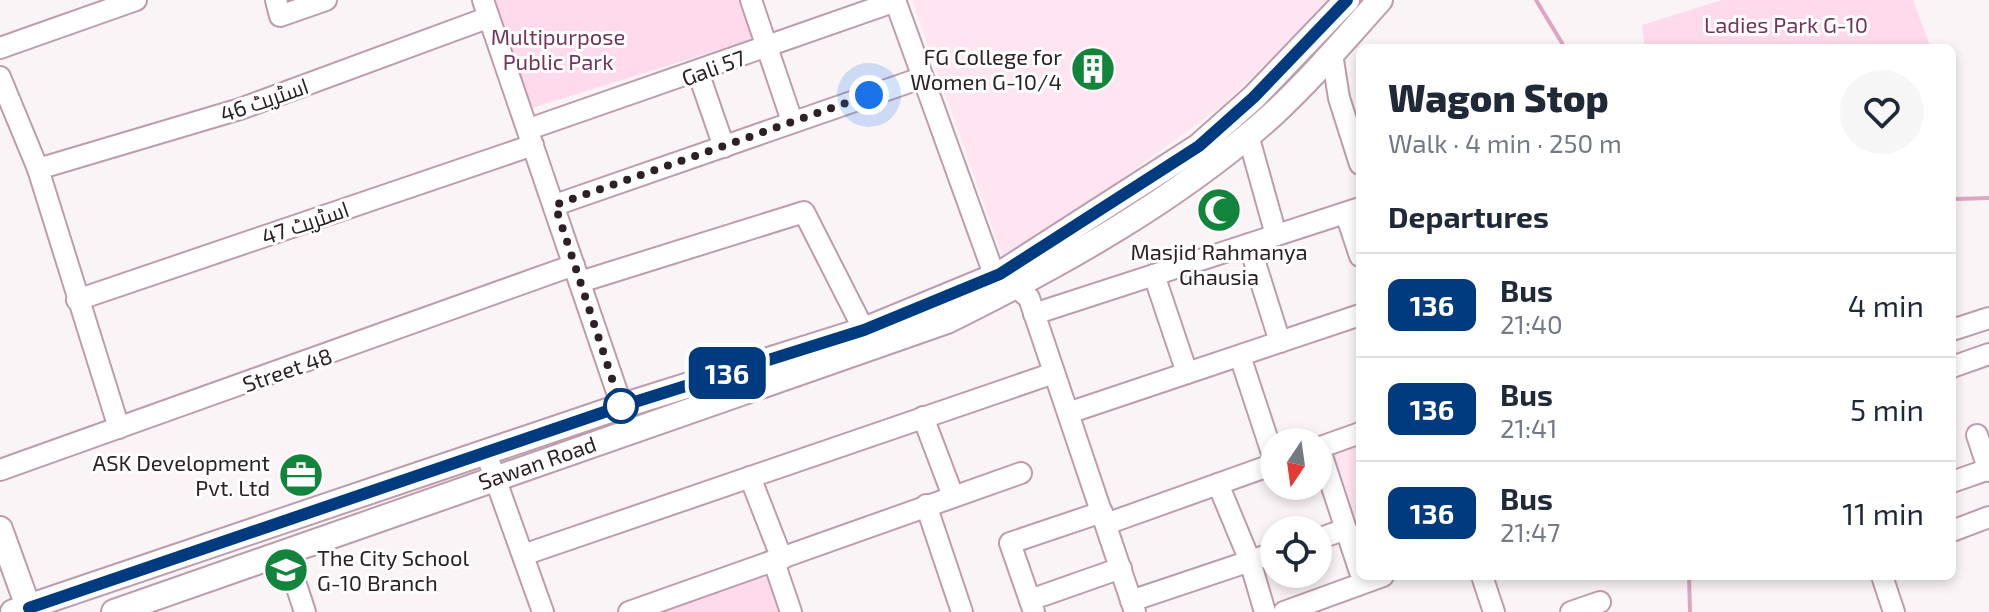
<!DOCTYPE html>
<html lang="en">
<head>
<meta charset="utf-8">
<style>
  :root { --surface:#fff; --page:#f6f6f7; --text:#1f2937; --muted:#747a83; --line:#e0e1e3 }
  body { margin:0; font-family:"Exo 2",Cairo,sans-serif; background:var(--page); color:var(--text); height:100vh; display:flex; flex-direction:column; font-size:30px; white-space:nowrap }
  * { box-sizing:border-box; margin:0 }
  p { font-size:26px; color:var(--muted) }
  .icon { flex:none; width:44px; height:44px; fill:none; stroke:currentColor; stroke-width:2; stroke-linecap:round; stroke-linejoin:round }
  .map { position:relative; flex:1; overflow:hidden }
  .sheet { position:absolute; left:1356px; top:44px; width:600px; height:536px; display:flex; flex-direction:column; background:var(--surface); border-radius:12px; box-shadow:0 4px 12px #0003 }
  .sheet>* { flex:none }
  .badge { padding:0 16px; border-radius:12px; font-size:28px; line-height:52px }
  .needle { width:52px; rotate:193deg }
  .tools { position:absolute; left:1260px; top:428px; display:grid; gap:16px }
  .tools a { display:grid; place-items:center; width:72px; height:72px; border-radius:50%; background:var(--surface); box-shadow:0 4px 12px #0003; font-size:40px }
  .you { position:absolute; width:40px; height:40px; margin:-20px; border:6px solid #fff; border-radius:50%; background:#1a73e8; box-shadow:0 0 0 12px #1a73e833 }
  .map>.badge { position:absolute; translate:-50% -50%; box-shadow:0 0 0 4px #fff }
  h2 { padding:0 32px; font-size:30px; line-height:72px }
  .round { display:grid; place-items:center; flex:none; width:84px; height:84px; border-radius:42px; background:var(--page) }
  .head { display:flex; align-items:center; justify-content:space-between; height:136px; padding:0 32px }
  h1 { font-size:38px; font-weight:800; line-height:60px }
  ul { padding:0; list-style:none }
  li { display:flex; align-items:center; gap:24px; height:104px; padding:0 32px; border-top:2px solid var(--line) }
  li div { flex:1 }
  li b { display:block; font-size:30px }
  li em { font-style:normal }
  li .badge { min-width:88px; font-weight:700; text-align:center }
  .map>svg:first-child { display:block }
  .built { fill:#ffe5f2 }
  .green { fill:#fedaec }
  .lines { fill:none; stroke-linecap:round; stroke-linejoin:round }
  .stream { stroke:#dca6c2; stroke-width:4 }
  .minor-casing { stroke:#bd9dad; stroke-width:24 }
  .major-casing { stroke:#bd9dad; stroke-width:28 }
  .minor { stroke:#fff; stroke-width:20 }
  .major { stroke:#fff; stroke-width:24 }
  .line-casing { stroke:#fff; stroke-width:18 }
  .line { stroke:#003b80; stroke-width:12 }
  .walk { stroke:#2d2127; stroke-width:8; stroke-dasharray:0 14.4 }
  .stop-dot { fill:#fff; stroke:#003b80; stroke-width:4 }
  .labels { text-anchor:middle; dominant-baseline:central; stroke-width:6; stroke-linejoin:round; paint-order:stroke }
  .park-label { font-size:22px; fill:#75345a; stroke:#fff }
  .poi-label { font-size:22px; fill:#2d2127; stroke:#fff; text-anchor:end }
  .street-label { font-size:22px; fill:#2d2127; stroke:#fff }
</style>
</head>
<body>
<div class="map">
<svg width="1989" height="612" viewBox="0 0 1989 612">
  <rect width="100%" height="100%" fill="#fbf4f7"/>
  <g class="built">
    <polygon points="912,0 1330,0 1223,105 1082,208 1003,258"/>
    <polygon points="1360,440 1360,554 1325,453"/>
  </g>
  <g class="green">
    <polygon points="489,0 744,0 756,38 529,109"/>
    <polygon points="1722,0 1913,0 1931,48 1645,48 1642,25"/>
    <polygon points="770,567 785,612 646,612"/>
  </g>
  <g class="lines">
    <g class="stream">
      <polyline points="1536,0 1565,48"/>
      <polyline points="1952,196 1956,199 1989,198"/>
      <polyline points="1689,576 1690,612"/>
    </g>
    <g class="minor-casing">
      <g id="minor">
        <polyline points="276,0 280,16 326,0"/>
        <polyline points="483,0 630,430"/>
        <polyline points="751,0 792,121"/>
        <polyline points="895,0 991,266 1029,298 1135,612"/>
        <polyline points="0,48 136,0"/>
        <polyline points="1332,54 1339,98 1360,164"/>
        <polyline points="698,72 724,147"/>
        <polyline points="0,77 38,169 119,428"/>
        <polyline points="529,129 896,1"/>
        <polyline points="1248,135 1276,235"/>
        <polyline points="38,169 240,109 487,18"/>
        <polyline points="555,205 921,78"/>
        <polyline points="1346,214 1360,256"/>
        <polyline points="1249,244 1280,342"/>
        <polyline points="1154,275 1187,373"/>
        <polyline points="580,282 804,212 864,330"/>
        <polyline points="77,300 533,145"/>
        <polyline points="1034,314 1360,208"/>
        <polyline points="1952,330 1989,318"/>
        <polyline points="1240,356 1274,459"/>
        <polyline points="1952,367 1989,354"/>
        <polyline points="1068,413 1360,315"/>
        <polyline points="923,417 953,496"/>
        <polyline points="1977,435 1989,471"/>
        <polyline points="1319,447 1360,572"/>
        <polyline points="1318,448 1360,433"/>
        <polyline points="486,453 543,612"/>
        <polyline points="0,470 574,265"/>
        <polyline points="750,477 782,559"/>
        <polyline points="1952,482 1989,469"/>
        <polyline points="1218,484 1250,561 1265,612"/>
        <polyline points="926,505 962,612"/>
        <polyline points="1106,524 1274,464"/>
        <polyline points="1952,531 1989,517"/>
        <polyline points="1318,539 1346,529"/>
        <polyline points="285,551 305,612"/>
        <polyline points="523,555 1054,373"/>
        <polyline points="774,562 791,612"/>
        <polyline points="1482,576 1494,612"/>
        <polyline points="1882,576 1894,612"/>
        <polyline points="1030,600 1121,568"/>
        <polyline points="1131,601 1274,553"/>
        <polyline points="629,612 1021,473"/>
        <polyline points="1034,612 1010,543 1102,512"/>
        <polyline points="1284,612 1383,576"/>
        <polyline points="1571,612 1600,602"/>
      </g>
    </g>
    <g class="major-casing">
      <g id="major">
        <polyline points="0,529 30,612"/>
        <polyline points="13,612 622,406 864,330 1000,274 1199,146 1254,97 1347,0"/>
        <path d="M114,612L947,321C1060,265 1176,201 1271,116C1310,80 1345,39 1380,0"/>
      </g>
    </g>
    <use href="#minor" class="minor"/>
    <use href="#major" class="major"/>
  </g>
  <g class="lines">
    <g class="line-casing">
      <polyline id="line" points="29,608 622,406 864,330 1000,274 1199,146 1254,97 1347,0"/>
    </g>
    <use href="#line" class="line"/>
    <polyline class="walk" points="621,406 555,205 869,95"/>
  </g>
  <defs>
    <g id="building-disc" transform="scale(2.3)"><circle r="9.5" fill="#13843b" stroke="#fff"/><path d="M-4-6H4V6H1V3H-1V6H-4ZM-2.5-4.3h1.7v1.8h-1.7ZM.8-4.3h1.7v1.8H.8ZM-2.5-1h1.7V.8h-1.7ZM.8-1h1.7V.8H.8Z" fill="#fff"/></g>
    <g id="mosque-disc" transform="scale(2.3)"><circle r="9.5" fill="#13843b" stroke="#fff"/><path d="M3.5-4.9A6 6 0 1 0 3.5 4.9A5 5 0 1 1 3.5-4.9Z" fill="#fff"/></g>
    <g id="office-disc" transform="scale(2.3)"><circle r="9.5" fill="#13843b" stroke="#fff"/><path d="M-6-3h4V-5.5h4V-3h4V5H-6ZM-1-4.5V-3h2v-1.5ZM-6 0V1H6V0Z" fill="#fff"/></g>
    <g id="school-disc" transform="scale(2.3)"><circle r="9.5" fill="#13843b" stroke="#fff"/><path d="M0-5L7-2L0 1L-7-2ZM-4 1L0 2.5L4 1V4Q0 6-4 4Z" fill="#fff"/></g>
  </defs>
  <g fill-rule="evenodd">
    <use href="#building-disc" x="1093" y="69"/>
    <use href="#mosque-disc" x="1219" y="210"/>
    <use href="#office-disc" x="301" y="475"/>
    <use href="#school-disc" x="286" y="570"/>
  </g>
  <circle class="stop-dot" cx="621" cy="406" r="16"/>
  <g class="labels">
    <g class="park-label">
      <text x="1786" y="24">Ladies Park G-10</text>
      <text x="558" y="36">Multipurpose<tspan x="558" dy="25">Public Park</tspan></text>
    </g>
    <g class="poi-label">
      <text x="1062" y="56">FG College for<tspan x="1062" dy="25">Women G-10/4</tspan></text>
      <text x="1219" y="251" text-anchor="middle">Masjid Rahmanya<tspan x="1219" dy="25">Ghausia</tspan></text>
      <text x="270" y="462">ASK Development<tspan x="270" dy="25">Pvt. Ltd</tspan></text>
      <text x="317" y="557" text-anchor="start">The City School<tspan x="317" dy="25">G-10 Branch</tspan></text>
    </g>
    <g class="street-label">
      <text transform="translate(713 67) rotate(-20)">Gali 57</text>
      <text transform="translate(264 99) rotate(-19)">اسٹریٹ 46</text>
      <text transform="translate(305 222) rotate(-19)">اسٹریٹ 47</text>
      <text transform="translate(287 369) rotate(-19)">Street 48</text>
      <text transform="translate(537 462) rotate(-19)">Sawan Road</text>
    </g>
  </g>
</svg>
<div class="tools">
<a><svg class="needle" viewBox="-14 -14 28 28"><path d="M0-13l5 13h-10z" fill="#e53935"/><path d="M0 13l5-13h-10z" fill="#747a83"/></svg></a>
<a><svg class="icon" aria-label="locate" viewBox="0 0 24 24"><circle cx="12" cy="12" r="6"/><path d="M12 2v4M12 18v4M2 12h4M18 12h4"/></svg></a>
</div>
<div class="you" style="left:869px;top:95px"></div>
<b class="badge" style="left:727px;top:373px;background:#003b80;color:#fff">136</b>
<section class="sheet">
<div class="head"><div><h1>Wagon Stop</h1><p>Walk · 4 min · 250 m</p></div><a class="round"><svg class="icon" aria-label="heart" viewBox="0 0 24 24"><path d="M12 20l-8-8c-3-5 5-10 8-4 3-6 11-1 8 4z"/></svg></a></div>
<h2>Departures</h2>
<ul>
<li><span class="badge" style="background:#003b80;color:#fff">136</span><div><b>Bus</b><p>21:40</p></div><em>4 min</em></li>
<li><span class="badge" style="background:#003b80;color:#fff">136</span><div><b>Bus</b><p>21:41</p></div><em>5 min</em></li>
<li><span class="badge" style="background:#003b80;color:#fff">136</span><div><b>Bus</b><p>21:47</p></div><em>11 min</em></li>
</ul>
</section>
</div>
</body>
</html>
